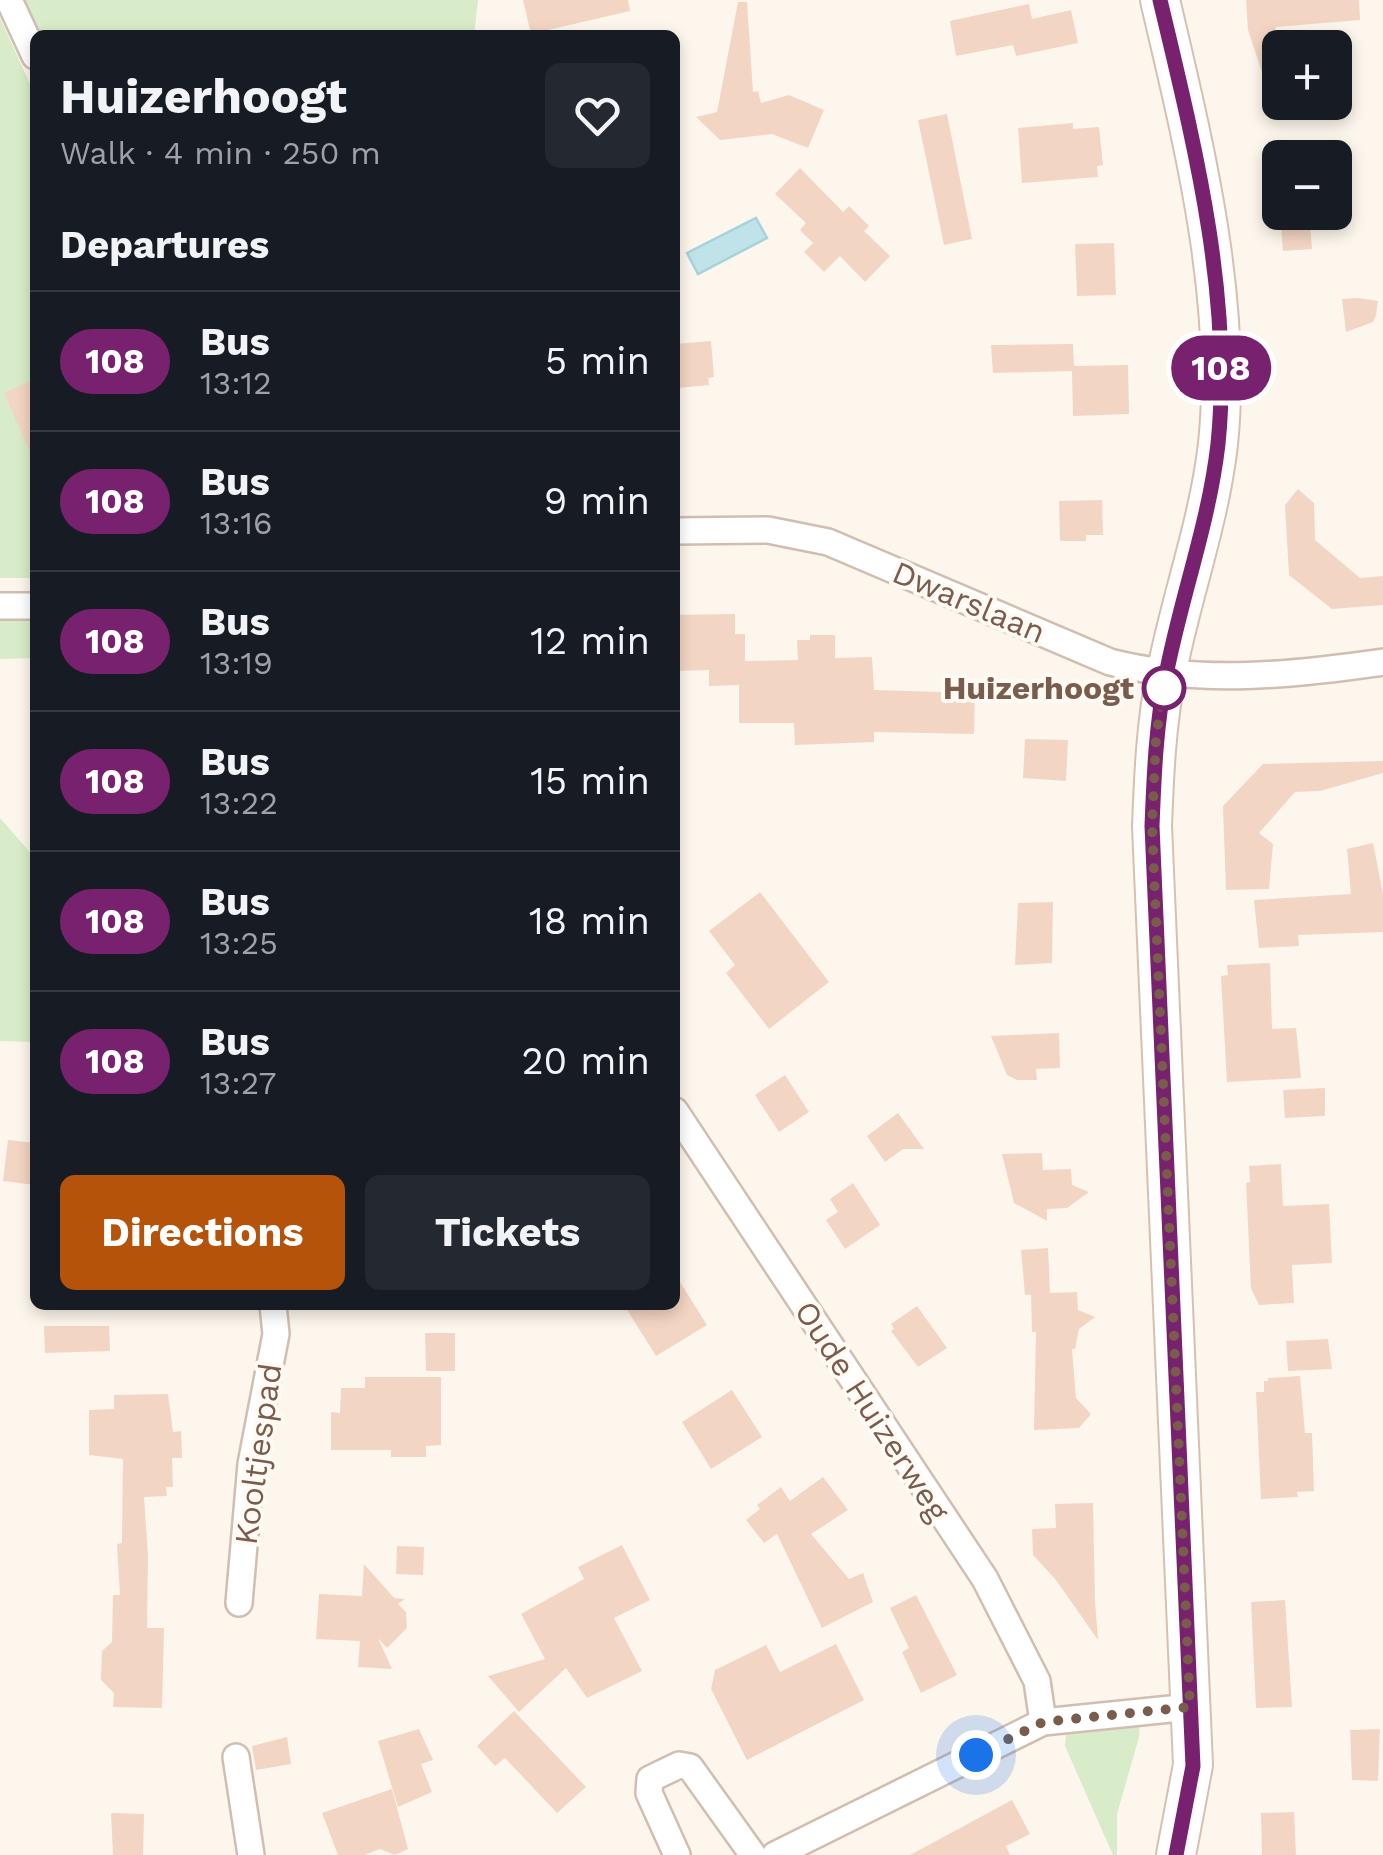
<!DOCTYPE html>
<html lang="en">
<head>
<meta charset="utf-8">
<style>
  :root { --surface:#171b24; --page:#242831; --text:#f1f3f6; --muted:#9ea1a6; --line:#363941; --accent:#b45309 }
  body { margin:0; font-family:"Work Sans",sans-serif; background:var(--page); color:var(--text); height:100vh; display:flex; flex-direction:column; font-size:38px; white-space:nowrap }
  * { box-sizing:border-box; margin:0 }
  p { font-size:32px; color:var(--muted) }
  .icon { flex:none; width:55px; height:55px; fill:none; stroke:currentColor; stroke-width:2; stroke-linecap:round; stroke-linejoin:round }
  .map { position:relative; flex:1; overflow:hidden }
  .side { position:absolute; left:30px; top:30px; width:650px; height:1280px; display:flex; flex-direction:column; background:var(--surface); border-radius:15px; box-shadow:0 5px 15px #0003 }
  .side>* { flex:none }
  .badge { padding:0 20px; border-radius:32px; font-size:35px; line-height:65px }
  .controls { position:absolute; left:1262px; top:30px; display:grid; gap:20px }
  .controls a { display:grid; place-items:center; width:90px; height:90px; border-radius:15px; background:var(--surface); box-shadow:0 5px 15px #0003; font-size:50px }
  .you { position:absolute; width:50px; height:50px; margin:-25px; border:8px solid #fff; border-radius:50%; background:#1a73e8; box-shadow:0 0 0 15px #1a73e833 }
  .map>.badge { position:absolute; translate:-50% -50%; box-shadow:0 0 0 5px #fff }
  h2 { padding:0 30px; font-size:38px; line-height:90px }
  .round { display:grid; place-items:center; flex:none; width:105px; height:105px; border-radius:15px; background:var(--page) }
  .summary { display:flex; align-items:center; justify-content:space-between; height:170px; padding:0 30px }
  h1 { font-size:48px; font-weight:700; line-height:75px }
  .button { display:flex; gap:20px; margin-top:auto; padding:20px 30px }
  .button a { flex:1; height:115px; border-radius:15px; background:var(--accent); color:#fff; font-size:40px; font-weight:700; line-height:115px; text-align:center }
  .button a+a { background:var(--page); color:var(--text) }
  ul { padding:0; list-style:none }
  li { display:flex; align-items:center; gap:30px; height:140px; padding:0 30px; border-top:2px solid var(--line) }
  li div { flex:1 }
  li b { display:block; font-size:38px }
  li em { font-style:normal }
  li .badge { min-width:110px; font-weight:700; text-align:center }
  .map>svg:first-child { display:block }
  .green { fill:#d8ecc9 }
  .water { fill:#bfe3e8; stroke:#a5d3da; stroke-width:2.5 }
  .building { fill:#f3d5c3 }
  .lines { fill:none; stroke-linecap:round; stroke-linejoin:round }
  .street-casing { stroke:#d1beb0; stroke-width:30 }
  .secondary-casing { stroke:#d6c0b0; stroke-width:42 }
  .street { stroke:#fff; stroke-width:25 }
  .secondary { stroke:#fff; stroke-width:38 }
  .line-casing { stroke:#fff; stroke-width:22 }
  .line { stroke:#77216f; stroke-width:15 }
  .walk { stroke:#7a5c4d; stroke-width:10; stroke-dasharray:0 18 }
  .stop-dot { fill:#fff; stroke:#77216f; stroke-width:5 }
  .labels { text-anchor:middle; dominant-baseline:central; stroke-width:8; stroke-linejoin:round; paint-order:stroke }
  .street-label { font-size:32px; fill:#7a5c4d; stroke:#fffaf3 }
  .stop-label { font-size:32px; font-weight:bold; fill:#7a5c4d; stroke:#fffaf3; text-anchor:end }
</style>
</head>
<body>
<div class="map">
<svg width="1383" height="1855" viewBox="0 0 1383 1855">
  <rect width="100%" height="100%" fill="#fdf6ec"/>
  <g class="green">
    <polygon points="23,0 478,0 474,35 39,35"/>
    <polygon points="0,18 35,95 35,578 0,578"/>
    <polygon points="0,613 35,613 35,658 0,659"/>
    <polygon points="0,818 35,858 35,1042 0,1041"/>
    <polygon points="1140,1717 1139,1737 1117,1814 1117,1855 1113,1855 1065,1746 1066,1735"/>
  </g>
  <polygon class="water" points="756,218 767,238 698,274 687,253"/>
  <g class="building">
    <polygon points="523,0 628,0 630,11 531,34"/>
    <polygon points="1246,0 1359,0 1360,20 1276,27 1266,84 1248,30"/>
    <polygon points="738,2 747,2 753,92 758,91 761,103 789,95 824,110 808,148 772,134 720,140 696,117 717,112"/>
    <polygon points="1029,4 1032,19 1071,10 1078,43 1016,56 1013,45 956,56 950,21"/>
    <polygon points="947,114 972,239 944,245 918,120"/>
    <polygon points="1073,123 1073,129 1099,127 1103,165 1097,166 1098,177 1022,183 1018,128"/>
    <polygon points="800,168 843,212 849,206 869,226 864,231 890,256 865,282 840,256 824,272 804,252 813,243 800,230 806,223 775,194"/>
    <polygon points="1280,212 1309,212 1312,249 1283,251"/>
    <polygon points="1114,243 1116,295 1077,296 1075,244"/>
    <polygon points="1358,298 1378,301 1376,315 1373,322 1346,332 1342,299"/>
    <polygon points="711,341 714,377 708,378 709,385 677,388 675,344"/>
    <polygon points="1073,344 1074,366 1128,365 1129,414 1073,416 1072,371 993,373 991,345"/>
    <polygon points="35,379 35,463 4,393"/>
    <polygon points="1298,489 1314,503 1315,540 1360,578 1383,576 1383,605 1332,609 1289,575 1285,505"/>
    <polygon points="1102,500 1103,535 1086,535 1086,541 1060,541 1059,501"/>
    <polygon points="735,614 735,634 745,634 745,661 798,660 797,640 810,640 810,635 835,635 835,658 872,657 874,690 975,693 974,734 874,732 874,742 795,745 794,723 739,723 739,685 709,686 709,670 675,671 675,615"/>
    <polygon points="1025,739 1068,740 1066,781 1023,778"/>
    <polygon points="1383,761 1383,773 1320,791 1295,792 1259,833 1273,844 1269,889 1226,890 1223,806 1263,764"/>
    <polygon points="1373,843 1383,894 1383,932 1298,935 1299,946 1259,948 1254,900 1351,894 1347,849"/>
    <polygon points="760,892 829,982 769,1029 726,973 735,965 709,931"/>
    <polygon points="1053,902 1052,963 1015,965 1018,903"/>
    <polygon points="1270,963 1272,1029 1296,1028 1301,1078 1227,1082 1221,976 1228,975 1227,965"/>
    <polygon points="1059,1033 1060,1068 1036,1069 1037,1080 1017,1080 1007,1075 991,1036"/>
    <polygon points="785,1075 809,1112 779,1132 755,1095"/>
    <polygon points="1325,1088 1325,1116 1285,1118 1283,1090"/>
    <polygon points="898,1113 924,1149 903,1149 885,1162 867,1136"/>
    <polygon points="8,1140 35,1143 35,1185 3,1181"/>
    <polygon points="1042,1153 1043,1170 1071,1169 1072,1185 1089,1192 1067,1208 1047,1209 1047,1221 1014,1203 1002,1154"/>
    <polygon points="1281,1164 1283,1206 1329,1204 1332,1263 1292,1265 1294,1303 1259,1305 1251,1288 1246,1183 1250,1182 1249,1166"/>
    <polygon points="853,1183 880,1225 845,1249 826,1220 838,1212 830,1199"/>
    <polygon points="1048,1248 1050,1293 1077,1292 1078,1310 1095,1317 1079,1329 1075,1349 1072,1349 1076,1398 1091,1414 1079,1428 1034,1430 1036,1332 1032,1332 1031,1295 1025,1295 1021,1250"/>
    <polygon points="675,1274 707,1325 656,1356 624,1305 675,1305"/>
    <polygon points="917,1306 947,1348 918,1367 891,1331 894,1329 891,1324"/>
    <polygon points="44,1326 109,1326 110,1351 45,1353"/>
    <polygon points="425,1333 455,1333 455,1371 426,1371"/>
    <polygon points="1328,1339 1332,1369 1288,1371 1286,1341"/>
    <polygon points="1300,1376 1305,1433 1312,1433 1314,1491 1297,1492 1298,1497 1261,1499 1256,1392 1264,1392 1264,1381 1268,1381 1268,1378"/>
    <polygon points="365,1377 441,1377 441,1445 426,1446 426,1457 391,1457 391,1450 331,1450 331,1412 340,1413 341,1388 365,1388"/>
    <polygon points="732,1390 762,1437 711,1469 682,1422"/>
    <polygon points="168,1394 173,1432 181,1431 182,1458 172,1458 173,1487 166,1487 167,1496 144,1497 148,1557 147,1628 164,1628 162,1708 113,1707 114,1693 101,1680 102,1651 112,1642 113,1595 120,1595 117,1544 122,1543 123,1459 89,1455 89,1410 114,1409 114,1395"/>
    <polygon points="823,1477 848,1510 811,1534 849,1579 863,1573 873,1602 822,1628 777,1534 764,1543 746,1520 760,1509 757,1505 781,1487 790,1501"/>
    <polygon points="1093,1503 1095,1601 1098,1640 1056,1580 1033,1555 1032,1529 1056,1528 1055,1504"/>
    <polygon points="622,1545 650,1600 614,1618 642,1671 587,1698 566,1668 519,1712 488,1676 545,1659 521,1614 584,1579 578,1567"/>
    <polygon points="397,1546 424,1547 423,1575 396,1574"/>
    <polygon points="364,1564 394,1598 405,1599 398,1604 406,1612 407,1628 387,1648 378,1638 392,1669 358,1667 360,1641 316,1639 319,1594 362,1596"/>
    <polygon points="916,1595 957,1675 921,1693 902,1652 909,1648 890,1608"/>
    <polygon points="1285,1600 1292,1707 1256,1708 1251,1602"/>
    <polygon points="836,1644 864,1700 747,1760 711,1689 715,1670 766,1645 780,1672"/>
    <polygon points="514,1711 586,1787 557,1813 505,1758 495,1766 477,1746"/>
    <polygon points="419,1729 433,1760 421,1764 432,1792 398,1807 378,1741"/>
    <polygon points="1380,1729 1378,1781 1352,1780 1350,1730"/>
    <polygon points="287,1737 291,1764 256,1770 252,1746"/>
    <polygon points="392,1789 408,1849 395,1855 380,1849 364,1855 338,1855 322,1813"/>
    <polygon points="1012,1800 1030,1834 1006,1846 1010,1855 910,1855"/>
    <polygon points="1294,1812 1296,1855 1262,1855 1261,1813"/>
    <polygon points="111,1813 144,1814 143,1855 113,1855"/>
  </g>
  <g class="lines">
    <g class="street-casing">
      <g id="street">
        <polyline points="9,0 35,56"/>
        <path d="M675,531L768,530L828,542L1110,662C1200,685 1292,675 1383,662"/>
        <polyline points="0,606 35,606"/>
        <polyline points="675,1111 985,1579 1037,1681 1043,1722"/>
        <polyline points="239,1603 251,1464 276,1334 273,1305"/>
        <polyline points="236,1757 251,1855"/>
        <polyline points="677,1855 649,1793 650,1779 679,1765 690,1767 753,1855"/>
        <polyline points="775,1855 1043,1722 1190,1707"/>
      </g>
    </g>
    <g class="secondary-casing">
      <path id="secondary" d="M1160,0C1193,141 1233,299 1218,444C1209,523 1181,597 1166,675C1156,725 1154,775 1152,826L1193,1765L1176,1855"/>
    </g>
    <use href="#street" class="street"/>
    <use href="#secondary" class="secondary"/>
  </g>
  <g class="lines">
    <g class="line-casing">
      <path id="line" d="M1160,0C1194,143 1233,296 1218,444C1209,523 1181,597 1166,675C1156,725 1154,775 1152,826L1193,1766L1176,1855"/>
    </g>
    <use href="#line" class="line"/>
    <polyline class="walk" points="976,1755 1043,1722 1190,1707 1152,826 1156,738 1166,673 1164,688"/>
  </g>
  <circle class="stop-dot" cx="1164" cy="688" r="20"/>
  <g class="labels">
    <g class="street-label">
      <text transform="translate(969 602) rotate(23)">Dwarslaan</text>
      <text transform="translate(872 1411) rotate(57)">Oude Huizerweg</text>
      <text transform="translate(258 1454) rotate(-82)">Kooltjespad</text>
    </g>
    <g class="stop-label">
      <text x="1134" y="688">Huizerhoogt</text>
    </g>
  </g>
</svg>
<div class="controls">
<a>+</a>
<a>−</a>
</div>
<div class="you" style="left:976px;top:1755px"></div>
<b class="badge" style="left:1221px;top:368px;background:#77216f;color:#fff">108</b>
<section class="side">
<div class="summary"><div><h1>Huizerhoogt</h1><p>Walk · 4 min · 250 m</p></div><a class="round"><svg class="icon" aria-label="heart" viewBox="0 0 24 24"><path d="M12 20l-8-8c-3-5 5-10 8-4 3-6 11-1 8 4z"/></svg></a></div>
<h2>Departures</h2>
<ul>
<li><span class="badge" style="background:#77216f;color:#fff">108</span><div><b>Bus</b><p>13:12</p></div><em>5 min</em></li>
<li><span class="badge" style="background:#77216f;color:#fff">108</span><div><b>Bus</b><p>13:16</p></div><em>9 min</em></li>
<li><span class="badge" style="background:#77216f;color:#fff">108</span><div><b>Bus</b><p>13:19</p></div><em>12 min</em></li>
<li><span class="badge" style="background:#77216f;color:#fff">108</span><div><b>Bus</b><p>13:22</p></div><em>15 min</em></li>
<li><span class="badge" style="background:#77216f;color:#fff">108</span><div><b>Bus</b><p>13:25</p></div><em>18 min</em></li>
<li><span class="badge" style="background:#77216f;color:#fff">108</span><div><b>Bus</b><p>13:27</p></div><em>20 min</em></li>
</ul>
<div class="button"><a>Directions</a><a>Tickets</a></div>
</section>
</div>
</body>
</html>
